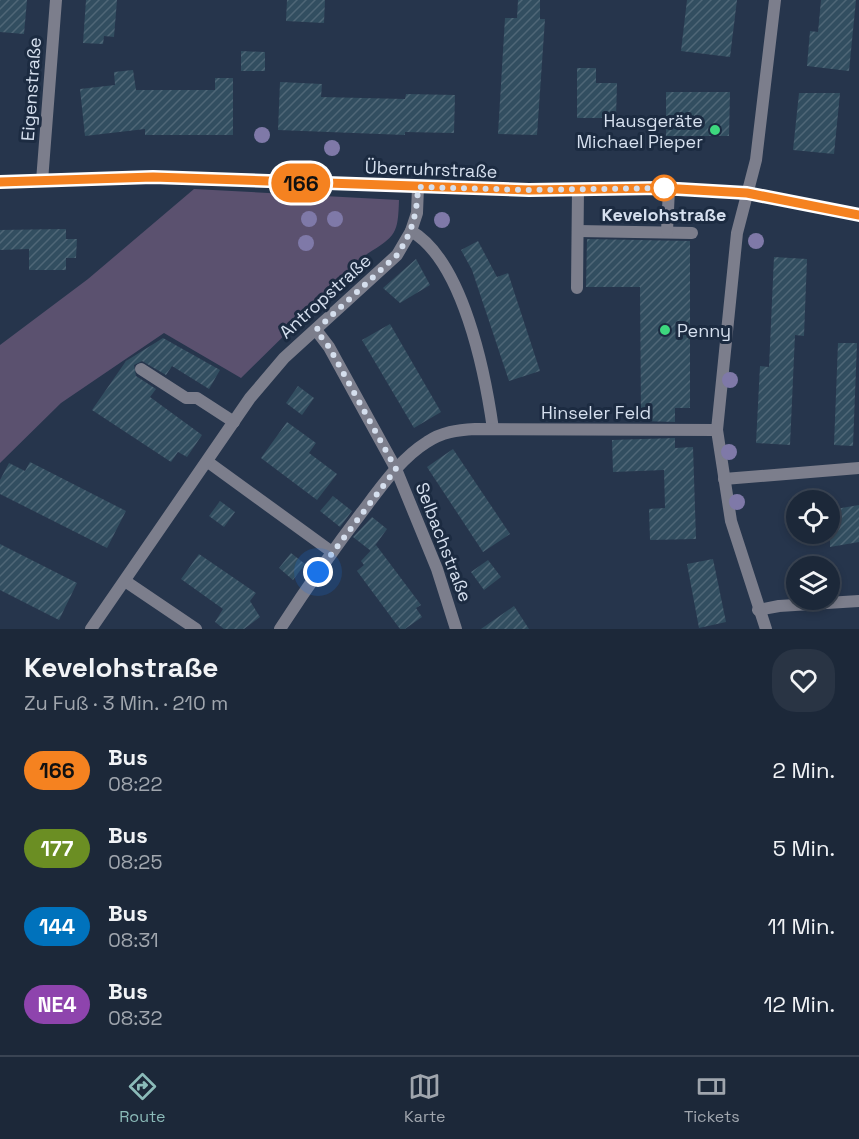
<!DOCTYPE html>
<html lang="de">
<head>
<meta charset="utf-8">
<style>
  :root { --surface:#1c2839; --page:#293444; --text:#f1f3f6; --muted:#a0a6ae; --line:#3a4453; --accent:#8bbbb9 }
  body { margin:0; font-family:"Space Grotesk",sans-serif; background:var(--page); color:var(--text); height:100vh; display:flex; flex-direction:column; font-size:22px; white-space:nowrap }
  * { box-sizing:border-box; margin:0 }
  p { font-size:20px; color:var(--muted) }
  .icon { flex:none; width:33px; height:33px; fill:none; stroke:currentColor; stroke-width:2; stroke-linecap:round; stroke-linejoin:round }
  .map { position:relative; height:629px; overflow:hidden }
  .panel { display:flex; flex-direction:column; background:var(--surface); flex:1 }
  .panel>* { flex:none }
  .badge { padding:0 12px; border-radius:20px; font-size:21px; line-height:39px }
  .controls { position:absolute; left:786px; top:490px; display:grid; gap:12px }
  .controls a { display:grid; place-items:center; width:54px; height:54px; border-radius:50%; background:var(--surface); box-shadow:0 3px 9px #0003,0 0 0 2px var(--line); font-size:30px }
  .you { position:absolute; width:30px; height:30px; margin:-15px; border:4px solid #fff; border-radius:50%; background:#1a73e8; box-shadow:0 0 0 9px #1a73e833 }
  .map>.badge { position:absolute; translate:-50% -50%; box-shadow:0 0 0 3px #fff }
  .round { display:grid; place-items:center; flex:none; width:63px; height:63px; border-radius:24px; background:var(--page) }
  .headline { display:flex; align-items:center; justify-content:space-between; height:102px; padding:0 24px }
  h1 { font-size:28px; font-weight:700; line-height:45px }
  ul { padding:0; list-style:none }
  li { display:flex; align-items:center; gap:18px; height:78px; padding:0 24px }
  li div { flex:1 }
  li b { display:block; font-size:22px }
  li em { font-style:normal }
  li .badge { min-width:66px; font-weight:700; text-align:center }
  .tabs { display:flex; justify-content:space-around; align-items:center; height:84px; border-top:2px solid var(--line); background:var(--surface); font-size:16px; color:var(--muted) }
  .tabs a { display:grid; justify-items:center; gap:3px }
  .tabs .selected { color:var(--accent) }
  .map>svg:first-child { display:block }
  .park { fill:#5b516f }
  .building { fill:url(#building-hatch) }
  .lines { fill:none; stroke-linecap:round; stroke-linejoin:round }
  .service { stroke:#7c7e8c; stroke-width:12 }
  .minor { stroke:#7c7e8c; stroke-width:12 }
  .secondary { stroke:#a4a8bd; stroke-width:12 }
  .tree { fill:#7f79a8 }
  .line-casing { stroke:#fff; stroke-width:14 }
  .line { stroke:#f58220; stroke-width:9 }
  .walk { stroke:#d5dfee; stroke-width:6; stroke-dasharray:0 10.8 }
  .poi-dot { fill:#3dd77e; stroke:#1c2b41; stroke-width:2 }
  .stop-dot { fill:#fff; stroke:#f58220; stroke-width:3 }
  .labels { text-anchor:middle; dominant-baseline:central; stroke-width:6; stroke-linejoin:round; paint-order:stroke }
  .street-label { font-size:18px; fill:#d5dfee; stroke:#1c2b41 }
  .poi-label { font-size:18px; fill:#d5dfee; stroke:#1c2b41; text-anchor:end }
  .stop-label { font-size:18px; font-weight:bold; fill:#d5dfee; stroke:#1c2b41 }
</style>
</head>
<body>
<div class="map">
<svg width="859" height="629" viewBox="0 0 859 629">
  <defs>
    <pattern id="building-hatch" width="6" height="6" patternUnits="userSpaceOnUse" patternTransform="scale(1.5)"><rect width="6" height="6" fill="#324e60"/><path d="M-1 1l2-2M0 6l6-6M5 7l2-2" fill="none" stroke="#4f6777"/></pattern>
  </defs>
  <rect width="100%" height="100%" fill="#26354c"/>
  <path class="park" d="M194,189L399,200C398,234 396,236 367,254L241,378L164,333L61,403L0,463V345L88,279Z"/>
  <g class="building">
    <polygon points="0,0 27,0 24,34 0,32"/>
    <polygon points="86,0 117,0 114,37 104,36 103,44 83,43"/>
    <polygon points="287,0 325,0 324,23 286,21"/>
    <polygon points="518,0 540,0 540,19 545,19 537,135 498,134 505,18 517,18"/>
    <polygon points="687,0 737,0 730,57 681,51"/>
    <polygon points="821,0 856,0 849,71 807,66 810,31 818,32"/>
    <polygon points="241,51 265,52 265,71 241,71"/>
    <polygon points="577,68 596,68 596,83 617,83 616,118 577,118"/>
    <polygon points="133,70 136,90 215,90 215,78 233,78 233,135 145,135 145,129 85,136 80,89 115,85 114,72"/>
    <polygon points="280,82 322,84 321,97 405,99 406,94 455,95 454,133 405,132 405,135 278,130"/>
    <polygon points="666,92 730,92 729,136 666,136"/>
    <polygon points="799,93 840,93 834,154 793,150"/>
    <polygon points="66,229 66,239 77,239 76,258 66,258 66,270 29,270 29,249 0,250 0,230"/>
    <polygon points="587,239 690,241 690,408 675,408 675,422 641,421 640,287 586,287"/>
    <polygon points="478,241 497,277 508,273 540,371 509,381 472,270 461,250"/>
    <polygon points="774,257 807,259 804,336 795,335 790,445 756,443 760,366 769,367"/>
    <polygon points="416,259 430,285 400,303 383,288"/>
    <polygon points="390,324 441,412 414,428 362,340"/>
    <polygon points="163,338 220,370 209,389 172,366 166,375 142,361 134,365 136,376 156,389 150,397 202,435 187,457 178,452 171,462 92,410 126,361"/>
    <polygon points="838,343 857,343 853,446 834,445"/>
    <polygon points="298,386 314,398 302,415 286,403"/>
    <polygon points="287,422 316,443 309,453 337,474 317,500 261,458"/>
    <polygon points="675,438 675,448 693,447 696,539 650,540 649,509 665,508 664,470 613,472 612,440"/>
    <polygon points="453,449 510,534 483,552 427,467"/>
    <polygon points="30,462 126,511 107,548 0,494 0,480 9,463 25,471"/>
    <polygon points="333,496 352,511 340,527 320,511"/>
    <polygon points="220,501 235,512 224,527 209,516"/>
    <polygon points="859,505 859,542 830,547 830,510"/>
    <polygon points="372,517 387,529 371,551 353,537"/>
    <polygon points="0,544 77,583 59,620 0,590"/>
    <polygon points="376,545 421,605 416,608 422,617 405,629 400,629 357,571 364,565 361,561"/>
    <polygon points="291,553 305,564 293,580 279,568"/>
    <polygon points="199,554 256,593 250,601 260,617 244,629 224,629 215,622 223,609 181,579"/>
    <polygon points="713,559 726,622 699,628 687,564"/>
    <polygon points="488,560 501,577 484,590 471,572"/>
    <polygon points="514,606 529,629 481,629"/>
  </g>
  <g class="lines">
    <g class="service">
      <polyline points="578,231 692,233"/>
      <polyline points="667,231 669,189"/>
      <polyline points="577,288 578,189"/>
      <polyline points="141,369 186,398 197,398 234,422"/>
    </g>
    <g class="minor">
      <polyline points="42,181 56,0"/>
      <path d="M411,231C463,261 485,372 493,429"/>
      <polyline points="316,330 329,347 396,469 437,569 456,629"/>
      <polyline points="208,462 332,552"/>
      <polyline points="724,479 859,468"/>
      <polyline points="125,581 196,629"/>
      <polyline points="758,610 779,606 859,601"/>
      <polyline points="91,629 250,398 284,358 397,255 411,231 417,213 418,187"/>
      <path d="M280,629C306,589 333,550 362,512C381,487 400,459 427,442C442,432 457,430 475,429L717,430"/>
      <polyline points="766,629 731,521 717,430 737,233 756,160 775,0"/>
    </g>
    <polyline class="secondary" points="0,182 153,177 529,190 661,188 747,193 859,215"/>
  </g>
  <g class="tree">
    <circle cx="262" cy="135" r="8"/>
    <circle cx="332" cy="148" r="8"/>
    <circle cx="309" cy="219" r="8"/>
    <circle cx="335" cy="219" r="8"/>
    <circle cx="442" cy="220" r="8"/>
    <circle cx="756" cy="241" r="8"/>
    <circle cx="306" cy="243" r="8"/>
    <circle cx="730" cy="380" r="8"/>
    <circle cx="729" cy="452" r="8"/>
    <circle cx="737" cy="502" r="8"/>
  </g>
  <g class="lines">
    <g class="line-casing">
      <polyline id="line" points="0,182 153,177 529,190 661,188 747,193 859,215"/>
    </g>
    <use href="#line" class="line"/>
    <path class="walk" d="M318,572L396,469L329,347L316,330L397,255C412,233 417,214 418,187L529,190L664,188"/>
  </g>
  <g class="poi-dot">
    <circle cx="715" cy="130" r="6"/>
    <circle cx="665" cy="330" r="6"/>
  </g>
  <circle class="stop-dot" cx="664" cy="188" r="12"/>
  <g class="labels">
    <g class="street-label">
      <text transform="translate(31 89) rotate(-86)">Eigenstraße</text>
      <text transform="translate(431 169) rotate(2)">Überruhrstraße</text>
      <text transform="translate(325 296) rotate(-42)">Antropstraße</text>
      <text x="596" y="412">Hinseler Feld</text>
      <text transform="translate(444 542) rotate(69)">Selbachstraße</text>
    </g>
    <g class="poi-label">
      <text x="703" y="120">Hausgeräte<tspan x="703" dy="21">Michael Pieper</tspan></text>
      <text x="677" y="330" text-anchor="start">Penny</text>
    </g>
    <g class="stop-label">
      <text x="664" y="214">Kevelohstraße</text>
    </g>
  </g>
</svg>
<div class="controls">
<a><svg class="icon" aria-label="locate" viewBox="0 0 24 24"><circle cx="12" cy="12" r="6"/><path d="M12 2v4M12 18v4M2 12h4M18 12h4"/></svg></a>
<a><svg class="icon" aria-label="layers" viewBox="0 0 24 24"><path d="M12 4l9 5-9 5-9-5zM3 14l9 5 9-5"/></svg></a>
</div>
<div class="you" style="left:318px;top:572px"></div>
<b class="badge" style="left:301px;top:183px;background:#f58220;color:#111">166</b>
</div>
<section class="panel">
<div class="headline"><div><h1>Kevelohstraße</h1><p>Zu Fuß · 3 Min. · 210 m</p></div><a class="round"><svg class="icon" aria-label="heart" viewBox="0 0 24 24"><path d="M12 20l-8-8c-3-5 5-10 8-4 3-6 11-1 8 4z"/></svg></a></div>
<ul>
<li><span class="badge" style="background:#f58220;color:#111">166</span><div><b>Bus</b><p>08:22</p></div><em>2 Min.</em></li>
<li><span class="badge" style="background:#6b8e23;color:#fff">177</span><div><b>Bus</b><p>08:25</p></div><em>5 Min.</em></li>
<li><span class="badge" style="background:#0072bc;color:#fff">144</span><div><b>Bus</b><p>08:31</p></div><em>11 Min.</em></li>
<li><span class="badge" style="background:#8e44ad;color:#fff">NE4</span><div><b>Bus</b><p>08:32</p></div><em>12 Min.</em></li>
</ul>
</section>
<nav class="tabs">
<a class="selected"><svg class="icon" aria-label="directions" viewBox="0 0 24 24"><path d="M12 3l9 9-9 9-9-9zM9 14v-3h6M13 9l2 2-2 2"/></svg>Route</a>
<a><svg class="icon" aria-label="map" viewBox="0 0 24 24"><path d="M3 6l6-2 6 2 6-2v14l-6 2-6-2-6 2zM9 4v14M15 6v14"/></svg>Karte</a>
<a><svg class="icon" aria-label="tickets" viewBox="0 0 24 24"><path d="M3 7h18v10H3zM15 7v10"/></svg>Tickets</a>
</nav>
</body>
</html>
